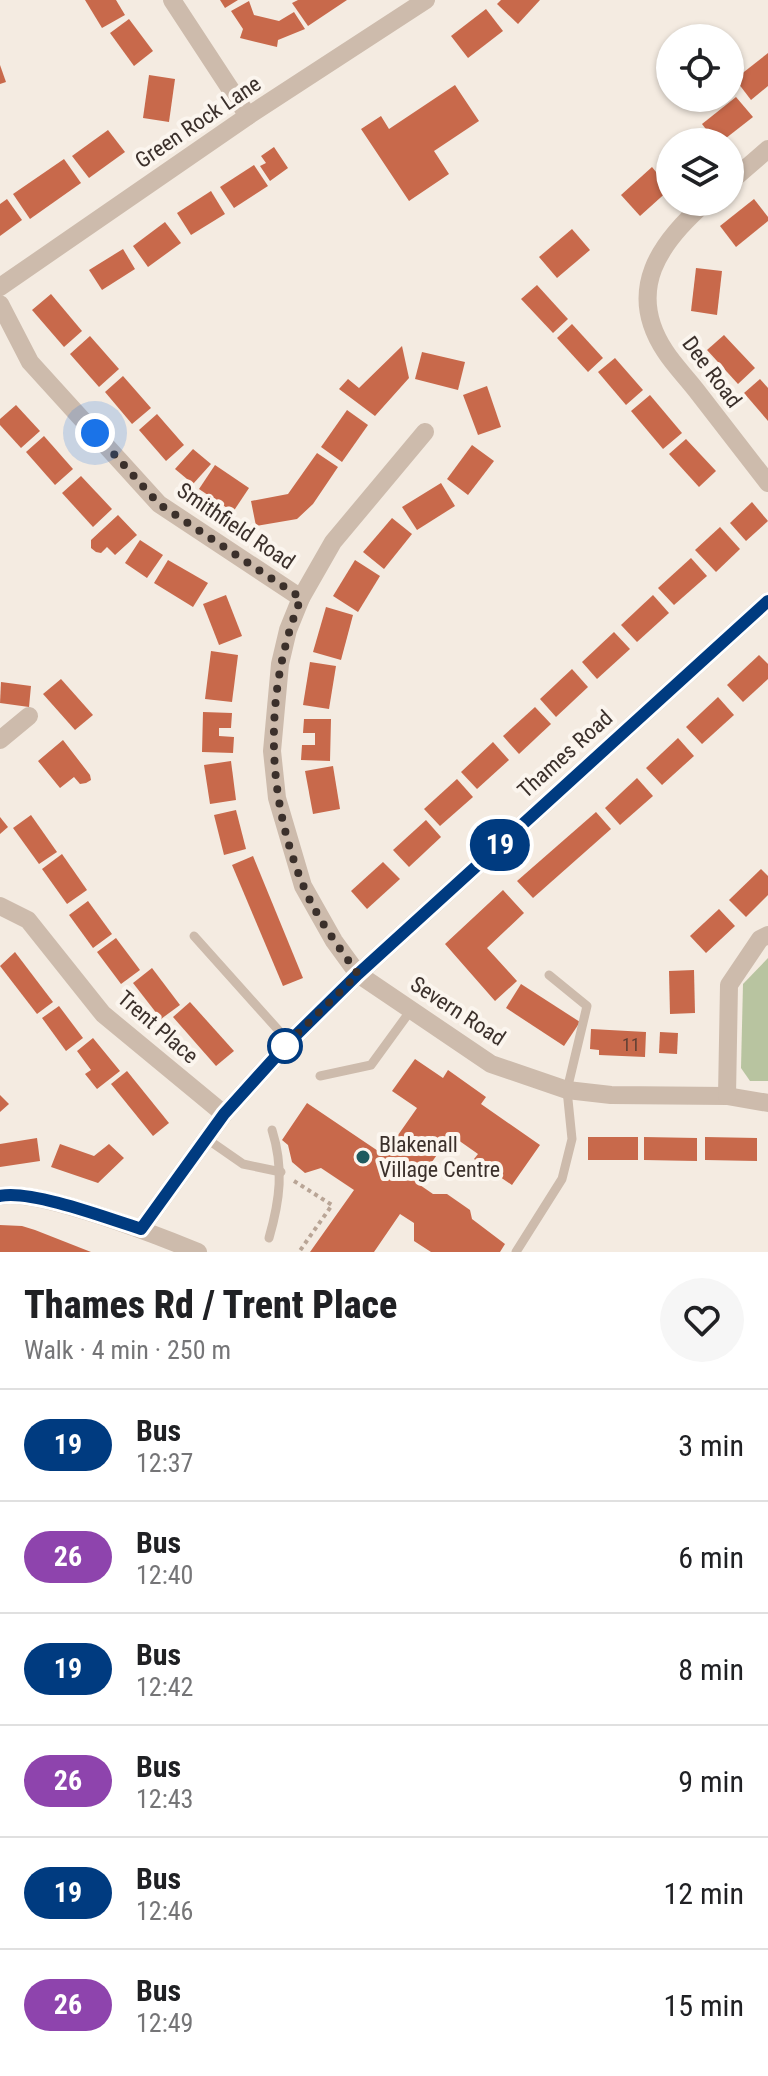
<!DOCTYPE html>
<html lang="en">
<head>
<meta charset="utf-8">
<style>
  :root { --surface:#fff; --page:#f6f6f6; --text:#202124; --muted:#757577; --line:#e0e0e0 }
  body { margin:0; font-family:"Roboto Condensed",sans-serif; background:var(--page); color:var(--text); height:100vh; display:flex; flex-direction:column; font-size:30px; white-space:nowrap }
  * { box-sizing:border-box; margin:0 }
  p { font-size:26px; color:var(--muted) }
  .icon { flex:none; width:44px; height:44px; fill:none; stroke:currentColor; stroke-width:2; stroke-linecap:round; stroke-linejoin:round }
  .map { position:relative; height:1252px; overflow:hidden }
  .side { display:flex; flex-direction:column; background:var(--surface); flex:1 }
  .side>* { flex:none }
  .badge { padding:0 16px; border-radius:26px; font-size:28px; line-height:52px }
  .fabs { position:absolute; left:656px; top:24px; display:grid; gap:16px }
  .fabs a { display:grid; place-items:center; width:88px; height:88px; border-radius:50%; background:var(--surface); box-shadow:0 2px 6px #0004; font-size:40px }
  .you { position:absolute; width:40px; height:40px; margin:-20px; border:6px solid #fff; border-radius:50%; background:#1a73e8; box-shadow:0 0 0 12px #1a73e833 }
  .map>.badge { position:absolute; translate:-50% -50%; box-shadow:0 0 0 4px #fff }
  .round { display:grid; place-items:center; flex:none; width:84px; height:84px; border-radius:42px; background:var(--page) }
  .headline { display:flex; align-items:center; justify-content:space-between; height:136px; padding:0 24px }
  h1 { font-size:38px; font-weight:800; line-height:60px }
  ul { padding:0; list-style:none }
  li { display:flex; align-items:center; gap:24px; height:112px; padding:0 24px; border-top:2px solid var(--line) }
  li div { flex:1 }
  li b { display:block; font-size:30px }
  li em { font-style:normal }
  li .badge { min-width:88px; font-weight:700; text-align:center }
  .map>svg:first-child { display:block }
  .green { fill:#b8c4a0 }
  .building { fill:#c8694b }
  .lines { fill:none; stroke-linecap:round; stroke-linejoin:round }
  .path { stroke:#b9a596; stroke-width:4; stroke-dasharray:4 4; stroke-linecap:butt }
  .service { stroke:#cdbbac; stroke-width:9 }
  .minor { stroke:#cdbbac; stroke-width:18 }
  .line-casing { stroke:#fff; stroke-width:18 }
  .line { stroke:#003b80; stroke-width:12 }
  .walk { stroke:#3b302b; stroke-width:8; stroke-dasharray:0 14.4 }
  .stop-dot { fill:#fff; stroke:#003b80; stroke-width:4 }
  .poi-dot { fill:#1f5a5e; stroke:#fbf5ee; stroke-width:3 }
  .labels { text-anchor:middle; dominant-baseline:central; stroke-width:8; stroke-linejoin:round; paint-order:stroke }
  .number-label { font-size:18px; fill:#5e3e33 }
  .street-label { font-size:22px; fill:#3b302b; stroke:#fbf5ee }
  .poi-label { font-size:22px; fill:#3b302b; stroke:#fbf5ee; text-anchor:start }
</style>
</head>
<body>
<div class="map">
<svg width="768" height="1252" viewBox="0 0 768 1252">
  <rect width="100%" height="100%" fill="#f4ebe1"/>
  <polygon class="green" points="768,958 768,1081 750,1081 741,1068 743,984"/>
  <g class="building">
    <polygon points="85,0 116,0 125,15 102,28"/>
    <polygon points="220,0 238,0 225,8"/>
    <polygon points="298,0 347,0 308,26 292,3"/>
    <polygon points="501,0 540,0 518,24 497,4"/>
    <polygon points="249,1 254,15 279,21 294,12 305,29 278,40 277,47 240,38 243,29 231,11"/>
    <polygon points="486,9 503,31 468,58 451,36"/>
    <polygon points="129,19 153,51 134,66 110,33"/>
    <polygon points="768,53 768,86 751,100 735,79"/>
    <polygon points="0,65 6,82 0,84"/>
    <polygon points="149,75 175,79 169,122 143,118"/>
    <polygon points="455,85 479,121 434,151 449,174 409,201 361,129 381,116 389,129"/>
    <polygon points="736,97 753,117 721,142 716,142 702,124"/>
    <polygon points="108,130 125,152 89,178 72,156"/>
    <polygon points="693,132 701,142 680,142"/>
    <polygon points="274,147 288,168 270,181 260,166 266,163 261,156"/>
    <polygon points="670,150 670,174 659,159"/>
    <polygon points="64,159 81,183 30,219 13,194"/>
    <polygon points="254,165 268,186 234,208 220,187"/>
    <polygon points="652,167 670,189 640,216 621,195"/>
    <polygon points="211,191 225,214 191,235 177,213"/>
    <polygon points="7,199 22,220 0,236 0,204"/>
    <polygon points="754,199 768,217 768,221 736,247 720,226"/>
    <polygon points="165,222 181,243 148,267 133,246"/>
    <polygon points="572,229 590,250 557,278 539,257"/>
    <polygon points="123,249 135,269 102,290 89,270"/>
    <polygon points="696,268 722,271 717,315 691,311"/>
    <polygon points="537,285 568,319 553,333 521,299"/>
    <polygon points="51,294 82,331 64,347 32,310"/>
    <polygon points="572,324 603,358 588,372 557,338"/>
    <polygon points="724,335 755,368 738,384 707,350"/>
    <polygon points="90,336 119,369 99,387 70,354"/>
    <polygon points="402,346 409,378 375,416 339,389 348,379 359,388"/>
    <polygon points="422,352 465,362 458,390 415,379"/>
    <polygon points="615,358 643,390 626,405 598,372"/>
    <polygon points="123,376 151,408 132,424 105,392"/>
    <polygon points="760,379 768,388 768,421 744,393"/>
    <polygon points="487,386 501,427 478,435 463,395"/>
    <polygon points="650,395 682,433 663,449 631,411"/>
    <polygon points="16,405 40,431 21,448 0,425 0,419"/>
    <polygon points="347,410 368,425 342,462 321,447"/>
    <polygon points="157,414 184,445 166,461 139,430"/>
    <polygon points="44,436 73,469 55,485 26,452"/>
    <polygon points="686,439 716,471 699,487 669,454"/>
    <polygon points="472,445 494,461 468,495 447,479"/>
    <polygon points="193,449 211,464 193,484 175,469"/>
    <polygon points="317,453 338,467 313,504 297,519 256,526 251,501 288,494"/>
    <polygon points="215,465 249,488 233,512 199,489"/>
    <polygon points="81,476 112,509 93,527 62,493"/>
    <polygon points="441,483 455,506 417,530 402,507"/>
    <polygon points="752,502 768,521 746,541 730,523"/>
    <polygon points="118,515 137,535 115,555 107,547 101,553 96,552 91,548 91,540"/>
    <polygon points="392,518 412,534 384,569 363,552"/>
    <polygon points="720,527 740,549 716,572 695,550"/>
    <polygon points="140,540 163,555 147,578 125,563"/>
    <polygon points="691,558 707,576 674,605 658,588"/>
    <polygon points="168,560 208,583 193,607 154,583"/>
    <polygon points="355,560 380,576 358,612 333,596"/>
    <polygon points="226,595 242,636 219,645 203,604"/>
    <polygon points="653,595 669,613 637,642 621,625"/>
    <polygon points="326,607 353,615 341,660 313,652"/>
    <polygon points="614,632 630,649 597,679 582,662"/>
    <polygon points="211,651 238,655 232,702 205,699"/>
    <polygon points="759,655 768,664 768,679 743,702 727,685"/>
    <polygon points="310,662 336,666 329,709 303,705"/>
    <polygon points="572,669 588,687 556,717 540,699"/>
    <polygon points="61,679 93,715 75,730 43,694"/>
    <polygon points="1,682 31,686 29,707 0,703"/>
    <polygon points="718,697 734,715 702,744 686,727"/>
    <polygon points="535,707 551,724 519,754 503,736"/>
    <polygon points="203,712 232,713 231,728 219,728 219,736 234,737 233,753 202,752"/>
    <polygon points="304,719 331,719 330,761 301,760 302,745 315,745 315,733 303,733"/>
    <polygon points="678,738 694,756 662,785 646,768"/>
    <polygon points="63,740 90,775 91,780 86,783 80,784 74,777 60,788 38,761"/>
    <polygon points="493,742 509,760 477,789 461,772"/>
    <polygon points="231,761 236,800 210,804 204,765"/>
    <polygon points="333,766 340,809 313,814 305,771"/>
    <polygon points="637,778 653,796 620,825 605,808"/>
    <polygon points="457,779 473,797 440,826 424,809"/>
    <polygon points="236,810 246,849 224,855 214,815"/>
    <polygon points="596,812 611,829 533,898 517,881"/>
    <polygon points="31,815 57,852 39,864 13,828"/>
    <polygon points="0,817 8,827 0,834"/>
    <polygon points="426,820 441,837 409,867 393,850"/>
    <polygon points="62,854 87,890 67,904 42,869"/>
    <polygon points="253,856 303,978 283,986 232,865"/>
    <polygon points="383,862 400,879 367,909 351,891"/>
    <polygon points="761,869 768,876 768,895 746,917 729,900"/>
    <polygon points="503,890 524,913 487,948 517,981 495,1001 445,944"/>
    <polygon points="88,901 112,934 93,948 69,915"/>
    <polygon points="719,909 735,926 706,953 690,936"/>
    <polygon points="116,938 140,970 121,984 97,952"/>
    <polygon points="15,952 53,1002 37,1014 0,966"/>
    <polygon points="152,968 180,1005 161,1019 133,983"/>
    <polygon points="694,970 695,1013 670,1014 669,971"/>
    <polygon points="521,984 580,1022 564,1046 506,1008"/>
    <polygon points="190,1002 234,1051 216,1066 173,1017"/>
    <polygon points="59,1006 83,1038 66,1051 42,1018"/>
    <polygon points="591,1029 646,1032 645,1057 599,1055 599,1050 590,1049"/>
    <polygon points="660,1032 678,1033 677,1054 659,1053"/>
    <polygon points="93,1038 120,1071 97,1089 85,1074 91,1070 77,1051"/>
    <polygon points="415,1059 443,1078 448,1070 486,1097 481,1104 540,1145 512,1185 474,1159 478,1154 451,1135 417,1183 433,1194 447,1194 470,1210 472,1219 505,1244 500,1252 431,1252 414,1241 414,1223 400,1214 374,1252 310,1252 354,1190 321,1168 305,1173 292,1162 288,1145 282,1140 307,1103 384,1155 417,1108 392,1091"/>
    <polygon points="127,1071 169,1123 153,1136 111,1084"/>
    <polygon points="0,1095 9,1104 0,1112"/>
    <rect x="588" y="1137" width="50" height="23"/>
    <polygon points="644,1137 697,1138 697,1161 644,1160"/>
    <polygon points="705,1137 757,1138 757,1161 705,1160"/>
    <polygon points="37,1138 40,1161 0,1167 0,1144"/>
    <polygon points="60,1144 94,1156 109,1144 124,1158 98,1183 51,1167"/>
    <polygon points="0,1225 22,1226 35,1230 91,1252 0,1252"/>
  </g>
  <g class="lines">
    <polyline class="path" points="294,1181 332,1205 299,1252"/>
    <g class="service">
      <polyline points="194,936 289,1042"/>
      <polyline points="320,1076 371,1065 411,1010"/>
      <polyline points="207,1139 243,1164 281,1172"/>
      <path d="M269,1238C280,1200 284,1168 272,1130"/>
      <polyline points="516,1252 562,1179 572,1139 567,1090 587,1006 549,975"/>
    </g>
    <g class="minor">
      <polyline points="172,0 248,116"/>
      <polyline points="730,182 768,149"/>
      <path d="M706,202C660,242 625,290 665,351C674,365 686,377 696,390C720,421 744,452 768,483"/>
      <polyline points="0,287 248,116 426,0"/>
      <polyline points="0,304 30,362 159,504 301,598"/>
      <polyline points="425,432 333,542 301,598 288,630 280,664 272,751 277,798 303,886 334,941 358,974 491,1064 567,1090 611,1095 727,1096 768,1103"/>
      <polyline points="0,740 29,716"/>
      <polyline points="0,906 28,920 103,1014 224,1114"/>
      <polyline points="727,1096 729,985 760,939 768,935"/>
      <path d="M0,1196C37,1188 159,1236 198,1252"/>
      <polyline points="141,1229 224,1114 289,1042 358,974 768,601"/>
    </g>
  </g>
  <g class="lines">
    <g class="line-casing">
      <path id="line" d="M0,1196C30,1189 110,1219 141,1229L224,1114L289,1042L358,974L768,601"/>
    </g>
    <use href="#line" class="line"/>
    <path class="walk" d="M95,433L159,504L301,598C264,690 265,793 303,885C316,917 338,946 358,974L285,1046"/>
  </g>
  <circle class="stop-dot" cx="285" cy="1046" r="16"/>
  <circle class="poi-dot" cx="363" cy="1157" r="8"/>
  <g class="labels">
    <g class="number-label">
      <text x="631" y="1044">11</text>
    </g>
    <g class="street-label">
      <text transform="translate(198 122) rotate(-34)">Green Rock Lane</text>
      <text transform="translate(712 372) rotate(53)">Dee Road</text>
      <text transform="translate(236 526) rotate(34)">Smithfield Road</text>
      <text transform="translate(565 754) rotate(-42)">Thames Road</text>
      <text transform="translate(458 1011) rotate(33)">Severn Road</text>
      <text transform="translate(158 1027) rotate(41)">Trent Place</text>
    </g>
    <g class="poi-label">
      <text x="379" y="1144">Blakenall<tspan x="379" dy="25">Village Centre</tspan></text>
    </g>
  </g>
</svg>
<div class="fabs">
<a><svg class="icon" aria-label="locate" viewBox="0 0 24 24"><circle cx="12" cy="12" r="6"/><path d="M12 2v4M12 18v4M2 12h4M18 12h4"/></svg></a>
<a><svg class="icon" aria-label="layers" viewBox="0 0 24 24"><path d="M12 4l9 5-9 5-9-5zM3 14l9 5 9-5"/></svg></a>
</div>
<div class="you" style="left:95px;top:433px"></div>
<b class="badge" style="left:500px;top:845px;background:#003b80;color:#fff">19</b>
</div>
<section class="side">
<div class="headline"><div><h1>Thames Rd / Trent Place</h1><p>Walk · 4 min · 250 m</p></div><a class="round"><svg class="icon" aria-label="heart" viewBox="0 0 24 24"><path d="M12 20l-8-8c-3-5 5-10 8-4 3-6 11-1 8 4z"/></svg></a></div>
<ul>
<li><span class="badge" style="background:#003b80;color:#fff">19</span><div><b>Bus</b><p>12:37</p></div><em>3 min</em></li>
<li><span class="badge" style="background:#8e44ad;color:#fff">26</span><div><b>Bus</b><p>12:40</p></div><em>6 min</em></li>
<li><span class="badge" style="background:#003b80;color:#fff">19</span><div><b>Bus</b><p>12:42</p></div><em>8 min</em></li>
<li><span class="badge" style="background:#8e44ad;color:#fff">26</span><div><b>Bus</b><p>12:43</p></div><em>9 min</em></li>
<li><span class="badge" style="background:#003b80;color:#fff">19</span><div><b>Bus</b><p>12:46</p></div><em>12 min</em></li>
<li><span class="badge" style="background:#8e44ad;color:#fff">26</span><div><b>Bus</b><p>12:49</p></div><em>15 min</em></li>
</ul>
</section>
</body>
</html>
